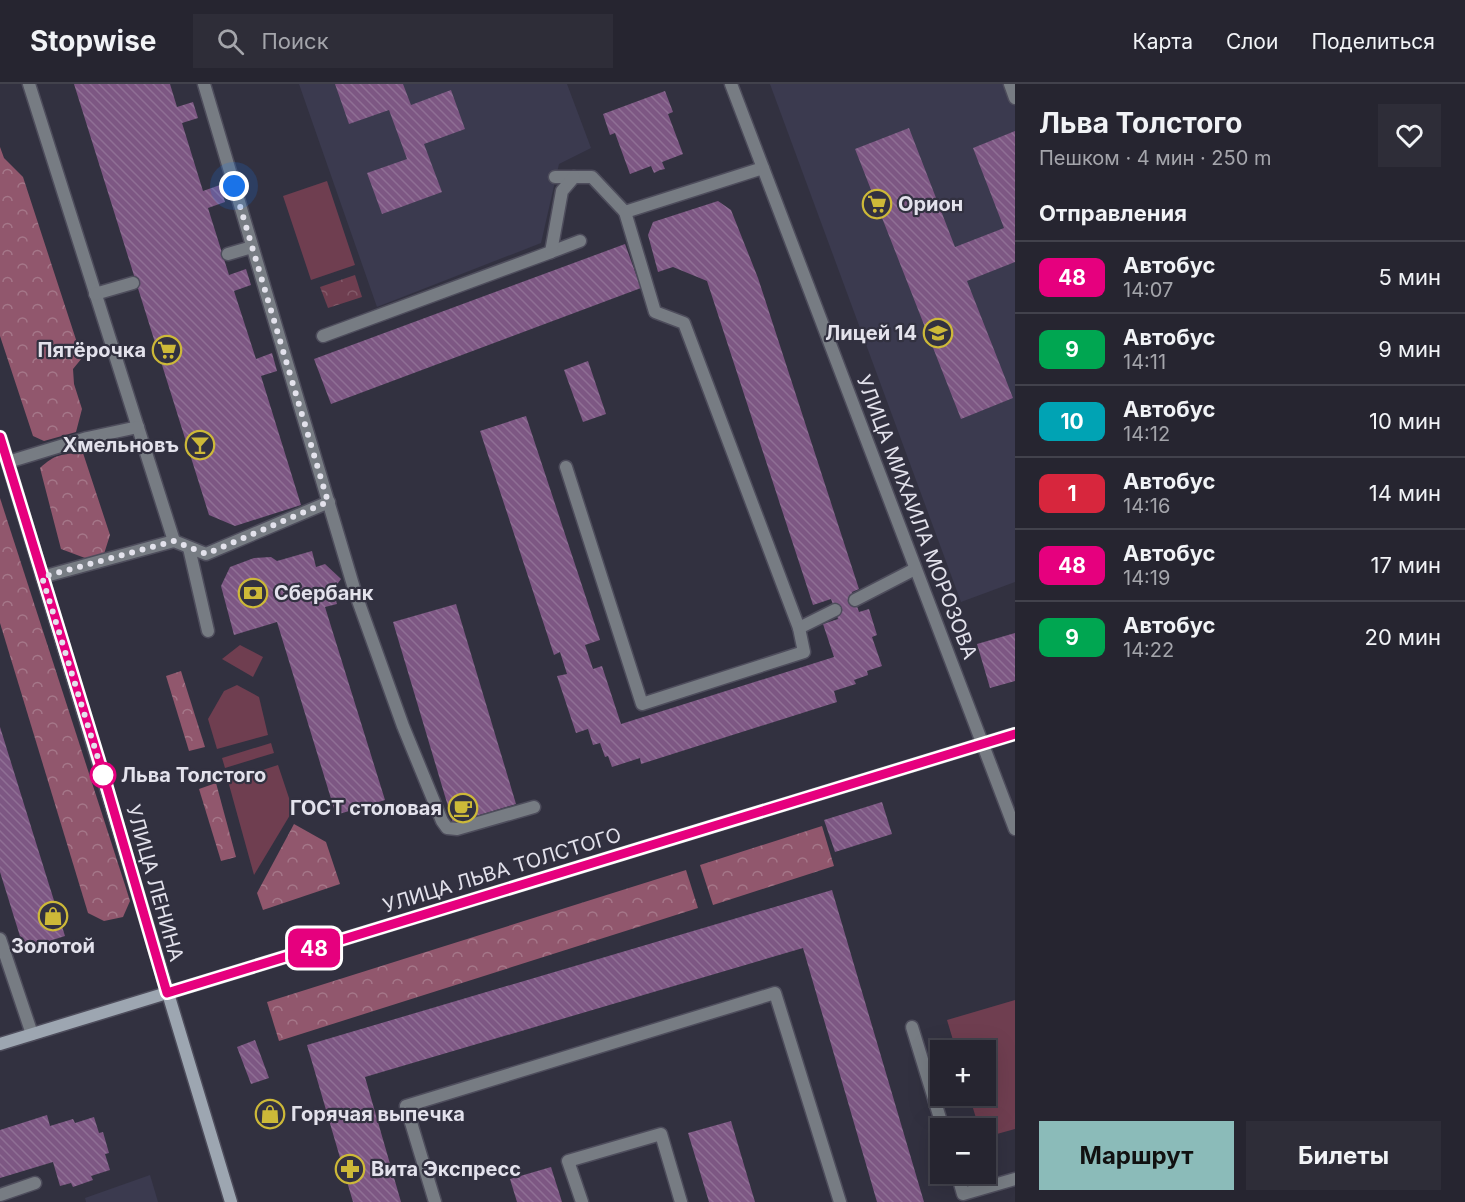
<!DOCTYPE html>
<html lang="ru">
<head>
<meta charset="utf-8">
<style>
  :root { --surface:#262530; --page:#2e2d38; --text:#f1f3f6; --muted:#a4a5ab; --line:#42424c; --accent:#8bbbb9 }
  body { margin:0; font-family:Inter,sans-serif; background:var(--page); color:var(--text); height:100vh; display:flex; flex-direction:column; font-size:22px; white-space:nowrap }
  * { box-sizing:border-box; margin:0 }
  p { font-size:20px; color:var(--muted) }
  .icon { flex:none; width:33px; height:33px; fill:none; stroke:currentColor; stroke-width:2; stroke-linecap:round; stroke-linejoin:round }
  .map { position:relative; flex:1; overflow:hidden }
  .drawer { display:flex; flex-direction:column; background:var(--surface); width:450px }
  .drawer>* { flex:none }
  .badge { padding:0 12px; border-radius:9px; font-size:21px; line-height:39px }
  .fabs { position:absolute; left:930px; top:956px; display:grid; gap:12px }
  .fabs a { display:grid; place-items:center; width:66px; height:66px; border-radius:0px; background:var(--surface); box-shadow:0 6px 24px #0002,0 0 0 2px var(--line); font-size:30px }
  .you { position:absolute; width:30px; height:30px; margin:-15px; border:4px solid #fff; border-radius:50%; background:#1a73e8; box-shadow:0 0 0 9px #1a73e833 }
  .map>.badge { position:absolute; translate:-50% -50%; box-shadow:0 0 0 3px #fff }
  h2 { padding:0 24px; font-size:22px; line-height:54px }
  .round { display:grid; place-items:center; flex:none; width:63px; height:63px; border-radius:0px; background:var(--page) }
  .summary { display:flex; align-items:center; justify-content:space-between; height:102px; padding:0 24px }
  h1 { font-size:28px; font-weight:700; line-height:45px }
  .button { display:flex; gap:12px; margin-top:auto; padding:12px 24px }
  .button a { flex:1; height:69px; border-radius:0px; background:var(--accent); color:#111; font-size:24px; font-weight:700; line-height:69px; text-align:center }
  .button a+a { background:var(--page); color:var(--text) }
  ul { padding:0; list-style:none }
  li { display:flex; align-items:center; gap:18px; height:72px; padding:0 24px; border-top:2px solid var(--line) }
  li div { flex:1 }
  li b { display:block; font-size:22px }
  li em { font-style:normal }
  li .badge { min-width:66px; font-weight:700; text-align:center }
  header { display:flex; align-items:center; gap:36px; box-sizing:border-box; height:84px; padding:0 30px; background:var(--surface); border-bottom:2px solid var(--line) }
  header strong { font-size:28px }
  nav { display:flex; gap:33px; margin-inline-start:auto; font-size:21px }
  .search { width:420px; height:54px; background:var(--page); display:flex; align-items:center; gap:15px; box-sizing:border-box; padding:0 21px; border-radius:0px; color:var(--muted); font-size:22px }
  main { display:flex; flex:1; min-height:0 }
  .map>svg:first-child { display:block }
  .built { fill:#3b3a4f }
  .grass { fill:#6f3e50 }
  .forest { fill:url(#forest-crowns) }
  .park { fill:url(#park-crowns) }
  .building { fill:url(#building-back-hatch) }
  .lines { fill:none; stroke-linecap:round; stroke-linejoin:round }
  .lane-casing { stroke:#4e4d5c; stroke-width:15 }
  .street-casing { stroke:#4e4d5c; stroke-width:15 }
  .secondary-casing { stroke:#4e4d5c; stroke-width:15 }
  .lane { stroke:#777c83; stroke-width:12 }
  .street { stroke:#777c83; stroke-width:12 }
  .secondary { stroke:#9da6b1; stroke-width:12 }
  .line-casing { stroke:#fff; stroke-width:14 }
  .line { stroke:#e6007e; stroke-width:9 }
  .walk { stroke:#e3e2ec; stroke-width:6; stroke-dasharray:0 10.8 }
  .stop-dot { fill:#fff; stroke:#e6007e; stroke-width:3 }
  .labels { text-anchor:middle; dominant-baseline:central; stroke-width:4.5; stroke-linejoin:round; paint-order:stroke }
  .poi-label { font-size:20px; font-weight:bold; fill:#e3e2ec; stroke:#323140; text-anchor:start }
  .street-label { font-size:20px; fill:#e3e2ec; stroke:#323140 }
  .stop-label { font-size:20px; font-weight:bold; fill:#e3e2ec; stroke:#323140; text-anchor:start }
</style>
</head>
<body>
<header>
<strong>Stopwise</strong>
<div class="search"><svg class="icon" aria-label="search" viewBox="0 0 24 24"><circle cx="10" cy="10" r="6"/><path d="M15 15l6 6"/></svg>Поиск</div>
<nav><a>Карта</a><a>Слои</a><a>Поделиться</a></nav>
</header>
<main>
<div class="map">
<svg width="1015" height="1118" viewBox="0 0 1015 1118">
  <defs>
    <pattern id="forest-crowns" width="20" height="18" patternUnits="userSpaceOnUse" patternTransform="scale(1.5)"><rect width="20" height="18" fill="#91576d"/><path d="M2 6a3 3 0 1 1 6 0M12 15a3 3 0 1 1 6 0" fill="none" stroke="#a57789"/></pattern>
    <pattern id="park-crowns" width="20" height="18" patternUnits="userSpaceOnUse" patternTransform="scale(1.5)"><rect width="20" height="18" fill="#6f3e50"/><path d="M2 6a3 3 0 1 1 6 0M12 15a3 3 0 1 1 6 0" fill="none" stroke="#835a69"/></pattern>
    <pattern id="building-back-hatch" width="6" height="6" patternUnits="userSpaceOnUse" patternTransform="scale(1.5)"><rect width="6" height="6" fill="#7d5783"/><path d="M-1 5l2 2M0 0l6 6M5-1l2 2" fill="none" stroke="#8f6f95"/></pattern>
  </defs>
  <rect width="100%" height="100%" fill="#323140"/>
  <g class="built">
    <polygon points="299,0 567,0 591,64 559,80 541,159 377,223"/>
    <polygon points="770,0 1015,0 1015,498 961,518"/>
    <polygon points="150,1091 158,1118 86,1118 85,1114"/>
  </g>
  <g class="grass">
    <polygon points="327,97 355,181 311,196 283,112"/>
    <polygon points="240,561 263,573 253,593 222,575"/>
    <polygon points="237,601 259,613 268,651 217,665 208,635 224,607"/>
    <polygon points="271,659 274,669 225,684 222,674"/>
    <polygon points="278,681 293,726 254,791 228,697"/>
    <polygon points="1015,916 1015,1045 986,1053 986,1044 979,1044 969,1011 986,1011 986,966 956,966 947,936"/>
  </g>
  <g class="forest">
    <polygon points="0,63 4,74 23,93 82,274 73,285 74,300 82,325 76,348 44,357 33,352 0,252"/>
    <path d="M83,369L110,451L103,473L85,474L61,465L40,384C55,370 62,370 83,369Z"/>
    <polygon points="0,414 125,801 130,817 123,833 104,837 88,829 0,539"/>
    <polygon points="181,587 205,663 189,667 166,592"/>
    <polygon points="216,699 236,773 221,777 199,705"/>
    <polygon points="294,740 326,758 340,800 263,826 257,809"/>
    <polygon points="822,742 834,782 713,821 700,781"/>
    <polygon points="686,786 698,824 279,957 267,918"/>
  </g>
  <polygon class="park" points="355,191 362,213 328,224 320,203"/>
  <g class="building">
    <polygon points="74,0 170,0 177,23 193,18 198,34 182,39 203,107 220,101 225,118 208,124 229,191 246,185 251,201 234,207 256,275 272,269 277,287 261,292 301,421 235,442 209,431"/>
    <polygon points="335,0 403,0 411,21 451,6 465,45 424,60 442,108 382,130 367,89 407,75 389,26 349,40"/>
    <polygon points="665,7 673,28 668,30 683,70 662,78 665,85 660,86 654,89 651,82 630,90 615,49 610,51 603,30"/>
    <polygon points="909,44 955,163 1004,144 973,64 1015,47 1015,178 967,197 1013,314 961,335 855,65"/>
    <polygon points="718,117 731,126 758,194 859,505 852,508 859,528 869,525 877,551 872,553 882,582 867,587 868,591 854,596 856,600 834,607 837,618 641,680 640,674 612,683 608,672 605,673 600,659 593,661 588,645 576,649 557,592 567,590 560,568 554,571 480,347 526,332 600,556 585,561 593,585 602,582 621,640 834,573 823,540 838,535 831,515 813,521 707,197 673,183 658,188 648,151 653,138"/>
    <polygon points="625,160 641,204 331,320 314,275"/>
    <polygon points="588,277 606,330 583,338 564,286"/>
    <polygon points="312,467 316,483 325,480 341,495 333,506 337,520 325,523 385,716 336,731 277,538 234,551 221,502 230,483 254,474 271,473 277,477"/>
    <polygon points="456,520 516,720 453,739 393,538"/>
    <polygon points="1015,549 1015,597 990,604 977,560"/>
    <polygon points="0,643 65,852 24,865 0,788"/>
    <polygon points="882,718 892,750 835,768 824,736"/>
    <polygon points="832,806 924,1118 877,1118 803,864 365,993 401,1118 353,1118 307,961"/>
    <polygon points="255,956 269,994 251,1000 237,963"/>
    <polygon points="276,1022 280,1032 264,1038 260,1029"/>
    <polygon points="47,1031 50,1042 73,1035 75,1039 94,1033 99,1049 103,1048 109,1069 105,1070 110,1086 91,1092 93,1096 73,1103 71,1099 60,1102 53,1078 0,1094 0,1046"/>
    <polygon points="731,1037 755,1118 709,1118 688,1049"/>
    <polygon points="551,1083 562,1118 517,1118 510,1095"/>
  </g>
  <g class="lines">
    <g class="lane-casing">
      <g id="lane">
        <polyline points="29,0 174,457"/>
        <polyline points="204,0 356,511 403,642 442,737 447,744 457,745 534,723"/>
        <polyline points="1010,0 1015,14"/>
        <polyline points="555,93 592,93 625,128"/>
        <polyline points="551,168 580,157"/>
        <polyline points="228,170 252,163"/>
        <polyline points="95,210 133,199"/>
        <polyline points="323,252 551,168 562,107 574,93"/>
        <polyline points="8,378 87,354 138,343"/>
        <polyline points="566,383 642,620 804,568 799,544 684,239 655,228 625,128 763,84"/>
        <polyline points="189,464 208,547"/>
        <polyline points="42,493 174,457 206,470 329,418"/>
        <polyline points="855,516 915,485"/>
        <polyline points="799,544 835,526"/>
        <polyline points="0,855 32,950"/>
        <polyline points="912,943 943,1044"/>
        <polyline points="957,1089 963,1110 1015,1095"/>
        <polyline points="0,1111 35,1099"/>
        <polyline points="435,1118 406,1022 775,909 840,1118"/>
        <polyline points="582,1118 568,1077 661,1050 681,1118"/>
      </g>
    </g>
    <g class="street-casing">
      <polyline id="street" points="731,0 1015,745"/>
    </g>
    <g class="secondary-casing">
      <g id="secondary">
        <polyline points="0,353 231,1118"/>
        <polyline points="0,960 1015,650"/>
      </g>
    </g>
    <use href="#lane" class="lane"/>
    <use href="#street" class="street"/>
    <use href="#secondary" class="secondary"/>
  </g>
  <g class="lines">
    <g class="line-casing">
      <polyline id="line" points="0,353 99,676 167,909 1015,650"/>
    </g>
    <use href="#line" class="line"/>
    <polyline class="walk" points="103,691 105,697 42,493 174,457 206,470 328,418 234,102"/>
  </g>
  <defs>
    <g id="supermarket-ring" transform="scale(1.5)"><circle r="9.5" fill="#323140" stroke="#cdb938" stroke-width="1.5"/><path d="M-6-5.5h2.5l.6 2H6L4.5 2H-2.5L-4.4-4H-6ZM-1.5 3.2a1.3 1.3 0 1 0 .1 0ZM3 3.2a1.3 1.3 0 1 0 .1 0Z" fill="#cdb938"/></g>
    <g id="school-ring" transform="scale(1.5)"><circle r="9.5" fill="#323140" stroke="#cdb938" stroke-width="1.5"/><path d="M0-5L7-2L0 1L-7-2ZM-4 1L0 2.5L4 1V4Q0 6-4 4Z" fill="#cdb938"/></g>
    <g id="bar-ring" transform="scale(1.5)"><circle r="9.5" fill="#323140" stroke="#cdb938" stroke-width="1.5"/><path d="M-6-5H6L.8 .8V4.5H3.5V6h-7V4.5H-.8V.8Z" fill="#cdb938"/></g>
    <g id="bank-ring" transform="scale(1.5)"><circle r="9.5" fill="#323140" stroke="#cdb938" stroke-width="1.5"/><path d="M-6-4H6V4H-6ZM0-2.3a2.3 2.3 0 1 0 0 4.6a2.3 2.3 0 1 0 0-4.6Z" fill="#cdb938"/></g>
    <g id="cafe-ring" transform="scale(1.5)"><circle r="9.5" fill="#323140" stroke="#cdb938" stroke-width="1.5"/><path d="M-5.5-4.5H6V0H3Q3 3.5 0 3.5H-2.5Q-5.5 3.5-5.5 0ZM3-3.2v2h1.7v-2ZM-6 4.5H4V6H-6Z" fill="#cdb938"/></g>
    <g id="shop-ring" transform="scale(1.5)"><circle r="9.5" fill="#323140" stroke="#cdb938" stroke-width="1.5"/><path d="M-5-2.5h2.3a2.7 3.5 0 0 1 5.4 0H5L5.5 6h-11ZM-1.5-2.5h3a1.5 2.3 0 0 0-3 0Z" fill="#cdb938"/></g>
    <g id="pharmacy-ring" transform="scale(1.5)"><circle r="9.5" fill="#323140" stroke="#cdb938" stroke-width="1.5"/><path d="M-2-6h4v4h4v4h-4v4h-4v-4h-4v-4h4Z" fill="#cdb938"/></g>
  </defs>
  <g fill-rule="evenodd">
    <use href="#supermarket-ring" x="877" y="120"/>
    <use href="#school-ring" x="938" y="249"/>
    <use href="#supermarket-ring" x="167" y="266"/>
    <use href="#bar-ring" x="200" y="361"/>
    <use href="#bank-ring" x="253" y="509"/>
    <use href="#cafe-ring" x="463" y="724"/>
    <use href="#shop-ring" x="53" y="832"/>
    <use href="#shop-ring" x="270" y="1030"/>
    <use href="#pharmacy-ring" x="350" y="1085"/>
  </g>
  <circle class="stop-dot" cx="103" cy="691" r="12"/>
  <g class="labels">
    <g class="poi-label">
      <text x="898" y="120">Орион</text>
      <text x="917" y="249" text-anchor="end">Лицей 14</text>
      <text x="146" y="266" text-anchor="end">Пятёрочка</text>
      <text x="179" y="361" text-anchor="end">Хмельновъ</text>
      <text x="274" y="509">Сбербанк</text>
      <text x="442" y="724" text-anchor="end">ГОСТ столовая</text>
      <text x="53" y="862" text-anchor="middle">Золотой</text>
      <text x="291" y="1030">Горячая выпечка</text>
      <text x="371" y="1085">Вита Экспресс</text>
    </g>
    <g class="street-label">
      <text transform="translate(917 433) rotate(69)">УЛИЦА МИХАИЛА МОРОЗОВА</text>
      <text transform="translate(502 786) rotate(-17)">УЛИЦА ЛЬВА ТОЛСТОГО</text>
      <text transform="translate(155 799) rotate(74)">УЛИЦА ЛЕНИНА</text>
    </g>
    <g class="stop-label">
      <text x="121" y="691">Льва Толстого</text>
    </g>
  </g>
</svg>
<div class="fabs">
<a>+</a>
<a>−</a>
</div>
<div class="you" style="left:234px;top:102px"></div>
<b class="badge" style="left:314px;top:864px;background:#e6007e;color:#fff">48</b>
</div>
<section class="drawer">
<div class="summary"><div><h1>Льва Толстого</h1><p>Пешком · 4 мин · 250 m</p></div><a class="round"><svg class="icon" aria-label="heart" viewBox="0 0 24 24"><path d="M12 20l-8-8c-3-5 5-10 8-4 3-6 11-1 8 4z"/></svg></a></div>
<h2>Отправления</h2>
<ul>
<li><span class="badge" style="background:#e6007e;color:#fff">48</span><div><b>Автобус</b><p>14:07</p></div><em>5 мин</em></li>
<li><span class="badge" style="background:#00a651;color:#fff">9</span><div><b>Автобус</b><p>14:11</p></div><em>9 мин</em></li>
<li><span class="badge" style="background:#00a3b4;color:#fff">10</span><div><b>Автобус</b><p>14:12</p></div><em>10 мин</em></li>
<li><span class="badge" style="background:#d7263d;color:#fff">1</span><div><b>Автобус</b><p>14:16</p></div><em>14 мин</em></li>
<li><span class="badge" style="background:#e6007e;color:#fff">48</span><div><b>Автобус</b><p>14:19</p></div><em>17 мин</em></li>
<li><span class="badge" style="background:#00a651;color:#fff">9</span><div><b>Автобус</b><p>14:22</p></div><em>20 мин</em></li>
</ul>
<div class="button"><a>Маршрут</a><a>Билеты</a></div>
</section>
</main>
</body>
</html>
